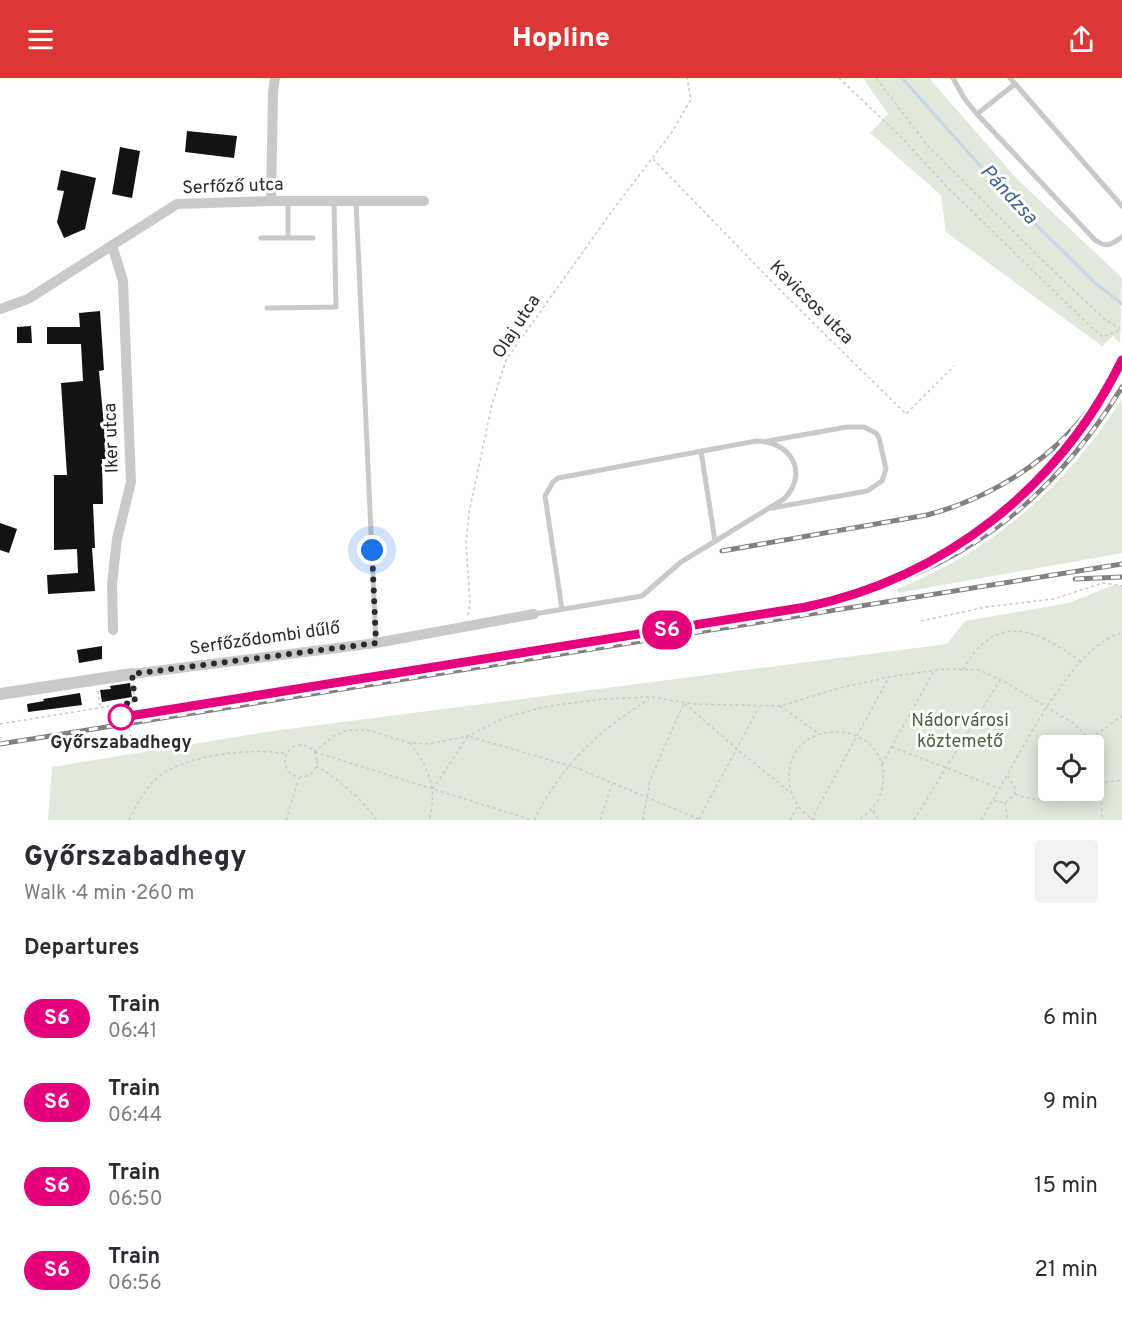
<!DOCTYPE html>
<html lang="en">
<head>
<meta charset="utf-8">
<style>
  :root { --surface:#fff; --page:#f2f2f3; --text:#2b2b33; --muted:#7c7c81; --accent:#db3736 }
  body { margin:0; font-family:Overpass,sans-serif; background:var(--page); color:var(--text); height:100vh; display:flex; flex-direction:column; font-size:22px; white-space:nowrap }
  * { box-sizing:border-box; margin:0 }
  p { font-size:20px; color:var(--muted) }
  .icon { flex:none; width:33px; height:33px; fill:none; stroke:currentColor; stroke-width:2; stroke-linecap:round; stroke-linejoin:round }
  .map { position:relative; height:742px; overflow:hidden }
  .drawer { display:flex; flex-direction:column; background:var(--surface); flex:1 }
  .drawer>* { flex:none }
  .badge { padding:0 12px; border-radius:20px; font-size:21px; line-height:39px }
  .fabs { position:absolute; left:1038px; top:657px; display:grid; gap:12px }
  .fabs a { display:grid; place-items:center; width:66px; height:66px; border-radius:6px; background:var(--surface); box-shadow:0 3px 15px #0003; font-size:30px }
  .you { position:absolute; width:30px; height:30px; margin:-15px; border:4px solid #fff; border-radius:50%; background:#1a73e8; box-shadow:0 0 0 9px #1a73e833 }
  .map>.badge { position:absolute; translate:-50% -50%; box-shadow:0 0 0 3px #fff }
  h2 { padding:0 24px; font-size:22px; line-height:54px }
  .round { display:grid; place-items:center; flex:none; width:63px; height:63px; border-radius:6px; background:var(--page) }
  .summary { display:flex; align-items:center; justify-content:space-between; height:102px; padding:0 24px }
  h1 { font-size:28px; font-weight:800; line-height:45px }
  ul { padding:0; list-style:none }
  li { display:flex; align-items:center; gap:18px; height:84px; padding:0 24px }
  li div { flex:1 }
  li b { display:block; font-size:22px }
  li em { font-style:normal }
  li .badge { min-width:66px; font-weight:700; text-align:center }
  header { display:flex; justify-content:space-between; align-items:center; height:78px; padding:0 24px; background:var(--accent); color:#fff; font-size:27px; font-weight:800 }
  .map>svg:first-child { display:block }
  .green { fill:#e1e9da; fill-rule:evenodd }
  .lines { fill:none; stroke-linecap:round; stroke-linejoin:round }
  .stream { stroke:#c6d8e8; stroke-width:3 }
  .building { fill:#131313 }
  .path { stroke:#c9c9c9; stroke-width:1.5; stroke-dasharray:3 3; stroke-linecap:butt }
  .service { stroke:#c9c9c9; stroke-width:5 }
  .minor { stroke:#c9c9c9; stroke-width:10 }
  .tertiary { stroke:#c9c9c9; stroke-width:12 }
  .rail-casing { stroke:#818181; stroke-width:5 }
  .rail { stroke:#fff; stroke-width:3; stroke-dasharray:9; stroke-linecap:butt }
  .line-casing { stroke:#fff; stroke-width:14 }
  .line { stroke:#e6007e; stroke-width:9 }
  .walk { stroke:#2c2c2c; stroke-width:6; stroke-dasharray:0 10.8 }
  .stop-dot { fill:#fff; stroke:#e6007e; stroke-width:3 }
  .labels { text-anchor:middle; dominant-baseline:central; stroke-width:6; stroke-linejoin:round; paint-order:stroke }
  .street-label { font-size:18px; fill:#2c2c2c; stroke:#fff }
  .park-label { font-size:18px; fill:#4c643c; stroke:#fff }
  .stop-label { font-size:18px; font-weight:bold; fill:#2c2c2c; stroke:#fff }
  .water-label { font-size:20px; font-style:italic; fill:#3f6688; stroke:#fff }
</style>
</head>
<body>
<header><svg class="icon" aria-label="menu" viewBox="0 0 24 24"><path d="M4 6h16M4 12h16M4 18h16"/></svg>Hopline<svg class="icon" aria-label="share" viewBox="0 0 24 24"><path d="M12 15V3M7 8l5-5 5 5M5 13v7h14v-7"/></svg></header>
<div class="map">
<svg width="1122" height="742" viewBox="0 0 1122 742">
  <rect width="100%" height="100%" fill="#fff"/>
  <g class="green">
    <polygon points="863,0 929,0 1017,101 1122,200 1120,265 1113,258 1102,268 946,154 941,117 870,55 888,36"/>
    <path d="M1122,321V475L898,515L897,511C993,473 1066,408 1122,321Z"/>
    <path d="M1122,507V742H48L52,689L273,653L947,566L965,543L1069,525L1111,508ZM1048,668H1094V712H1048Z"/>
  </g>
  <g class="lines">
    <polyline class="stream" points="902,0 1008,119 1094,204 1122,226"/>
  </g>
  <g class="building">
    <polygon points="187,53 237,58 234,80 185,74"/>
    <polygon points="120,69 140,73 132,120 112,116"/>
    <polygon points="61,92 96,100 85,151 64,160 57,144 64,113 57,112"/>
    <polygon points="100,233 104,292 99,293 107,381 102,381 103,426 93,426 95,470 92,470 95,513 48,516 47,497 78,495 77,471 54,472 54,397 67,397 61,305 83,303 81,266 47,266 47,249 80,249 79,235"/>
    <polygon points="31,248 32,265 17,265 17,249"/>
    <polygon points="0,445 17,451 9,475 0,472"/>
    <polygon points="102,568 102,581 79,585 77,572"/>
    <polygon points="130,605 132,619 102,624 100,612 111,611 110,608"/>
    <polygon points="80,615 82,627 28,634 27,626 44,623 43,621"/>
  </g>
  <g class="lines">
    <g class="path">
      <polyline points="839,0 901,59 948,110 1091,249 1103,259 1121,251 1104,241 1038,178 928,68 876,0"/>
      <polyline points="653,81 786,218 906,336 954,288"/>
      <polyline points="468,537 470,526 466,464 469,435 492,326 506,282 612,133 672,54 691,21 687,0"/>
      <polyline points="921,543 986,529 1053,521 1103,505 1122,508"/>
      <path d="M963,591C996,534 1035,550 1080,583"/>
      <polyline points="98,613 100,629"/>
      <polyline points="124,627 132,663"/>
      <polyline points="780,628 818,655"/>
      <polyline points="0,646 135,624 133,609"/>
      <polyline points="1091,660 1122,638"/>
      <path d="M410,665C429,689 438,712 429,742"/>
      <circle cx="301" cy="683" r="16"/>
      <polyline points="892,669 999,710"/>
      <polyline points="1094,671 1101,705 1102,742"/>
      <polyline points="314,674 334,658 348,652 367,652 410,665 428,666 468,658 506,639 549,628 602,621 652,619 693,626 780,628 840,610 889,599 944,591 979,592 1005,604 1073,645 1090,661 1092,668"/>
      <polyline points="315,674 532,742"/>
      <polyline points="882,686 934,593"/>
      <path d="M316,688C339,701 361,721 377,742"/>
      <polyline points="1094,709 1101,705 1122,702"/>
      <polyline points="433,711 468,658 577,690 701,742"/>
      <path d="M1015,716C1043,726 1059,722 1086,712"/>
      <polyline points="994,723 1005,725 1015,716 1015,709 1007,697"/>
      <polyline points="1005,725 1008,742"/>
      <polyline points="873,733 879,742"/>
      <polyline points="699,741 759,629"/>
      <path d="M129,742C137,726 144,712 157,700C182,677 254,669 286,676"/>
      <polyline points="286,742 299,700"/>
      <path d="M534,742C564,684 595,656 649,621"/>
      <polyline points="600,742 612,706"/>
      <polyline points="643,742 650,702 684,625 737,671 791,715"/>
      <polyline points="790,742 798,728"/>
      <polyline points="811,742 888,601"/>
      <path d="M815,742C800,735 790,719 789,702C786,633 897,640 882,711C879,724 870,736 857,742"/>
      <polyline points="914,742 1000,602"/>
      <path d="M981,742C1011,696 1068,567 1122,555"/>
    </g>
    <g class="service">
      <path d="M953,0L964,20L977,36L1095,162C1106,170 1111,167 1122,159"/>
      <polyline points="1010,0 1122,128"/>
      <polyline points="977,36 1015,6"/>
      <polyline points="356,123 376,565"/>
      <polyline points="261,160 313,160"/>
      <polyline points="288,160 288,123"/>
      <polyline points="267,230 336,229 334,123"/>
      <polyline points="768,363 847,349 864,349 876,355 879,360 886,391 882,403 867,413 772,430"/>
      <polyline points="701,373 715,463"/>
      <path d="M534,536L642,518L681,484L784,421C810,394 790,363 756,363L558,400L553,404L545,418L562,531"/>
    </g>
    <g class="minor">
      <polyline points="271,123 273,14 275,0"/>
      <polyline points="112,167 123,203 131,404 117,461 112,506 113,552"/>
      <polyline points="0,231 28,221 177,126 271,123 424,123"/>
      <polyline points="132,596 376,565 534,536"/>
    </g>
    <polyline class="tertiary" points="0,616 132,596"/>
    <g class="rail-casing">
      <g id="rail">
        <polyline points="980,452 1027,413 1076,358"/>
        <path d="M722,473L927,437C992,420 1054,381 1093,326C1104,311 1113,295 1122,279"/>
        <polyline points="1075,501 1122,499"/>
        <path d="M823,526C957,496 1051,425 1122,309"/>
        <polyline points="0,666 1122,486"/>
      </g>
    </g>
    <use href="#rail" class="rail"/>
  </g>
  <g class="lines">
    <g class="line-casing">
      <path id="line" d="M117,640L806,529C944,500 1060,409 1122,282"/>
    </g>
    <use href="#line" class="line"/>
    <polyline class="walk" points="121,639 127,638 124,626 135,624 132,596 376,565 372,472"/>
  </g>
  <circle class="stop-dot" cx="121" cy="639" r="12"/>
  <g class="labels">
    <g class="street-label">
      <text transform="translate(233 109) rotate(-2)">Serfőző utca</text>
      <text transform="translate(811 225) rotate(45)">Kavicsos utca</text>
      <text transform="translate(517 249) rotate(-57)">Olaj utca</text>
      <text transform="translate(112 360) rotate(-92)">Iker utca</text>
      <text transform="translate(265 561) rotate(-8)">Serfőződombi dűlő</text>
    </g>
    <g class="park-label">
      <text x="960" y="643">Nádorvárosi<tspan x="960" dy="21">köztemető</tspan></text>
    </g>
    <g class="stop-label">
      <text x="121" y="665">Győrszabadhegy</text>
    </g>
    <g class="water-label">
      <text transform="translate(1008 117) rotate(47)">Pándzsa</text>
    </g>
  </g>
</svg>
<div class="fabs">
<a><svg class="icon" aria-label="locate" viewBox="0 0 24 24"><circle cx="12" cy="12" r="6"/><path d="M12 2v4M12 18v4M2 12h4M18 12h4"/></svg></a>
</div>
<div class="you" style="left:372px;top:472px"></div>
<b class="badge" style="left:667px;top:552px;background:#e6007e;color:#fff">S6</b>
</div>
<section class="drawer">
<div class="summary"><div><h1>Győrszabadhegy</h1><p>Walk · 4 min · 260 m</p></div><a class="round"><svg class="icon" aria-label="heart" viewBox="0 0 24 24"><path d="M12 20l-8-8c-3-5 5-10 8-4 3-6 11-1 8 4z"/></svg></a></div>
<h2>Departures</h2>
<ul>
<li><span class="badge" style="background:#e6007e;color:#fff">S6</span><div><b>Train</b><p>06:41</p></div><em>6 min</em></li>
<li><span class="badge" style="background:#e6007e;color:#fff">S6</span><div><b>Train</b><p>06:44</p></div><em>9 min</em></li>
<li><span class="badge" style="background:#e6007e;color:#fff">S6</span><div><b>Train</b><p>06:50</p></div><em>15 min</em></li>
<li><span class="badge" style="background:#e6007e;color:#fff">S6</span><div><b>Train</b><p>06:56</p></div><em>21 min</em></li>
</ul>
</section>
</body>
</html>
